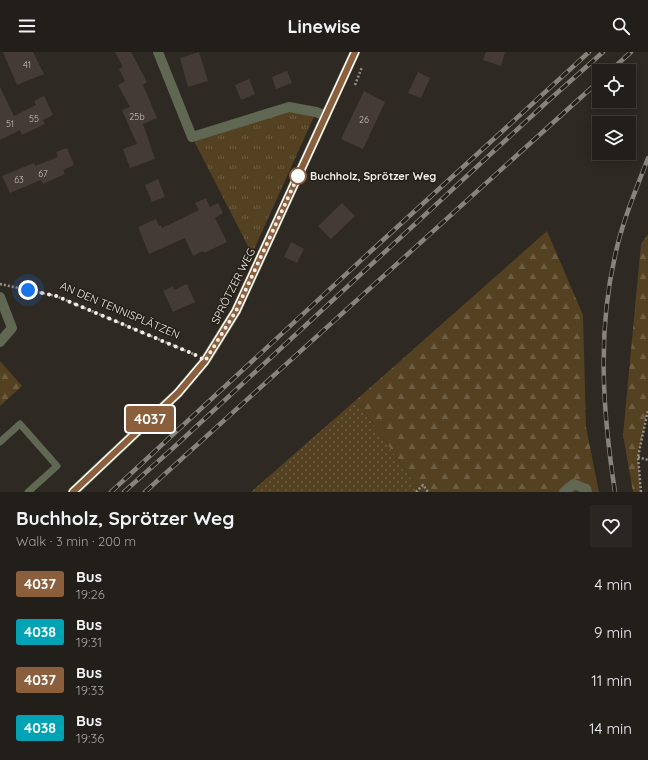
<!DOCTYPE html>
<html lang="en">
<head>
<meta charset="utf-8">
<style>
  :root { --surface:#221f1a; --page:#2a2723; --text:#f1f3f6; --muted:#a2a2a2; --line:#3f3d39 }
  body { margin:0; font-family:Quicksand,sans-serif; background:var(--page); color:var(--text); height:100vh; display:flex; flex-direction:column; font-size:15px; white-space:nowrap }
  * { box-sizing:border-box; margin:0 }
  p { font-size:13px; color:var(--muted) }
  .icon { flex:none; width:22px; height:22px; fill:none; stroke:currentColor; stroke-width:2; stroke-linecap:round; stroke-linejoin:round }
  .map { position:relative; height:440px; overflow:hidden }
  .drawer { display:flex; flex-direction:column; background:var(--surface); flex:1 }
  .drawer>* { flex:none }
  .badge { padding:0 8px; border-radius:3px; font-size:14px; line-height:26px }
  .tools { position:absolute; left:592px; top:12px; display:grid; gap:8px }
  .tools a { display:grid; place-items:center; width:44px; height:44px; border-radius:0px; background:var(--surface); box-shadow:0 2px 10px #0003,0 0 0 1px var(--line); font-size:20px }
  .you { position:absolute; width:20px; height:20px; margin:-10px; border:3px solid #fff; border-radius:50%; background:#1a73e8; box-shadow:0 0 0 6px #1a73e833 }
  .map>.badge { position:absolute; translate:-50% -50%; box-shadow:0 0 0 2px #fff }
  .round { display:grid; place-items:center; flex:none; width:42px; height:42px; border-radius:0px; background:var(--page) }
  .overview { display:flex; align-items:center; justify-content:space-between; height:68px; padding:0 16px }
  h1 { font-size:19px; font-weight:700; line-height:30px }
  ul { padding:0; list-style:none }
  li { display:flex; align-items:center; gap:12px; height:48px; padding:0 16px }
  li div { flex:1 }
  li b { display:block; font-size:15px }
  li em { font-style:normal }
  li .badge { min-width:44px; font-weight:700; text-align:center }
  header { display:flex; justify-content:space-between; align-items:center; height:52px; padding:0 16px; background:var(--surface); font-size:18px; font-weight:700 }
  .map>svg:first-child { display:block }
  .grass { fill:url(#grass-dots) }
  .forest { fill:url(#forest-firs) }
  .park { fill:url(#park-tufts) }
  .building { fill:#443b37 }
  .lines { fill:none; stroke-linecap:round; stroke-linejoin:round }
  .path { stroke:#94908a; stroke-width:2.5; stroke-dasharray:2 2; stroke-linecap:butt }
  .lane { stroke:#606752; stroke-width:7 }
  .street { stroke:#606752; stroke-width:10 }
  .secondary { stroke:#7e8a67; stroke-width:10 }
  .rail-casing { stroke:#88847d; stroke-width:4.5 }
  .rail { stroke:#242018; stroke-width:3; stroke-dasharray:9; stroke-linecap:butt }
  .line-casing { stroke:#fff; stroke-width:9 }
  .line { stroke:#8b5e3c; stroke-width:6 }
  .walk { stroke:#f1eee9; stroke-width:4; stroke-dasharray:0 7.2 }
  .stop-dot { fill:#fff; stroke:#8b5e3c; stroke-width:2 }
  .labels { text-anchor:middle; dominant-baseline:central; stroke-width:3; stroke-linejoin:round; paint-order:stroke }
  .number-label { font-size:9px; fill:#c6c1bc }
  .stop-label { font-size:11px; font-weight:bold; fill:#f1eee9; stroke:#242018; text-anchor:start }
  .street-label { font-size:11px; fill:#f1eee9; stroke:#242018 }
</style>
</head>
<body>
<header><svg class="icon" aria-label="menu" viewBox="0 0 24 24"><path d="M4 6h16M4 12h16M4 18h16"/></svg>Linewise<svg class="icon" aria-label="search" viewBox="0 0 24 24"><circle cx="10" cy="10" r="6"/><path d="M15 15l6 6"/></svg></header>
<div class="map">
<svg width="648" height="440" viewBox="0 0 648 440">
  <defs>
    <pattern id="grass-dots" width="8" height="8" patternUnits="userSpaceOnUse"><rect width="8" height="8" fill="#544121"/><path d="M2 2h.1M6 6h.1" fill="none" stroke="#6d5d41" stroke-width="1.8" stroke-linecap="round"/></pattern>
    <pattern id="forest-firs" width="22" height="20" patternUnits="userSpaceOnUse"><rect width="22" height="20" fill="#544121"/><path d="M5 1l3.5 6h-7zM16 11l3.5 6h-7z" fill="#6d5d41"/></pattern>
    <pattern id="park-tufts" width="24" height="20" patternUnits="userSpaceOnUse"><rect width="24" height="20" fill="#544121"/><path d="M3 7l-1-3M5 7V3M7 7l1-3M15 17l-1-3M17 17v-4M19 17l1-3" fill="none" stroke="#6d5d41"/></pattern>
  </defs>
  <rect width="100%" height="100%" fill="#2e2922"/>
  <polygon class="grass" points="356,348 421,440 251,440"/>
  <g class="forest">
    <polygon points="547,179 583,263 586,375 599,440 421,440 356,348"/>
    <polygon points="648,182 648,365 646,365 638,405 641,440 633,440 623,383 641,192"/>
    <polygon points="0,309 22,334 0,354"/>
  </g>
  <polygon class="park" points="289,55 316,60 252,202 192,85"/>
  <g class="building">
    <polygon points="3,0 33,0 44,22 17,33"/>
    <polygon points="115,0 131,0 147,30 143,33 157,66 143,72 155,107 130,116 123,97 137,92 122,58 130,55 118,33 125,29 119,17 123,15"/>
    <polygon points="199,0 208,29 188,35 180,6"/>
    <polygon points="486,0 505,0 501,14 483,8"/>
    <polygon points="287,19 292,31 276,37 272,25"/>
    <polygon points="418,20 430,26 421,46 408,41"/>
    <polygon points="249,27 255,42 241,48 235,33"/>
    <polygon points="0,35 14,64 36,53 34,49 44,44 53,63 43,68 45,72 22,83 20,78 0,88"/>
    <polygon points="364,39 385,50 363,97 341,87"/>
    <polygon points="67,96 74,113 63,118 65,122 43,132 41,128 10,141 2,124 34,111 35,114 58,105 56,100"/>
    <polygon points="158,127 165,145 152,150 145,133"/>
    <polygon points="206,146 210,155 218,151 223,161 215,166 227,190 204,201 203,199 193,204 185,186 149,202 138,175 156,167 159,174 161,173 162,176 199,158 195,151"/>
    <polygon points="342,151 355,164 331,187 318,174"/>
    <polygon points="291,190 304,197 297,211 284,205"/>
    <polygon points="187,232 195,250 173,260 163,239 173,234 174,238"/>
  </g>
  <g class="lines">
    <g class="path">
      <polyline points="355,33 362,15"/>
      <polyline points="0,232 56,244 196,303"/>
      <polyline points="638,405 648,408"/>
      <polyline points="416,440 423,433 428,440"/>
      <polyline points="641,440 638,405 648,358"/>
    </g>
    <polyline class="lane" points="0,390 20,372 57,414 28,440"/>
    <g class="street">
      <polyline points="158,0 192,85 289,55 316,60 326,64"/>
      <polyline points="0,245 12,276 0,290"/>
      <polyline points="564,440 574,432 586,437 587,440"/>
    </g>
    <polyline class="secondary" points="73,440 178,341 205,309 236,259 355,0"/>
    <g class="rail-casing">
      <g id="rail">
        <polyline points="610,19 631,0"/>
        <polyline points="111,440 371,199 589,0"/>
        <polyline points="124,440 172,397 548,49 603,0"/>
        <polyline points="145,440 599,29"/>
        <path d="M615,440C603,362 597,282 615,204C622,170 636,138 648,106"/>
      </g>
    </g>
    <use href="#rail" class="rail"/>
  </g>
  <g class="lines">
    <g class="line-casing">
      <polyline id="line" points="73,440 178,341 205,309 236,259 355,0"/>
    </g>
    <use href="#line" class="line"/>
    <polyline class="walk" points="28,238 56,244 198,304 205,309 236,259 298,124"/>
  </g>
  <circle class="stop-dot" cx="298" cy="124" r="8"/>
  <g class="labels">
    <g class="number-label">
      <text x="27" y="12">41</text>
      <text x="137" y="64">25b</text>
      <text x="34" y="66">55</text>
      <text x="364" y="67">26</text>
      <text x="10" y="71">51</text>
      <text x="43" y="121">67</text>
      <text x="19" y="127">63</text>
    </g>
    <g class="stop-label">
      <text x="310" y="124">Buchholz, Sprötzer Weg</text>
    </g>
    <g class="street-label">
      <text transform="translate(233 234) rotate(-63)">SPRÖTZER WEG</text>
      <text transform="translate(120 258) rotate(23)">AN DEN TENNISPLÄTZEN</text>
    </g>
  </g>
</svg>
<div class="tools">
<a><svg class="icon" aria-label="locate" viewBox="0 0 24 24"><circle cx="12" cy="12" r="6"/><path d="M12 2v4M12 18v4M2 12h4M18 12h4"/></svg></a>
<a><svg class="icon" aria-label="layers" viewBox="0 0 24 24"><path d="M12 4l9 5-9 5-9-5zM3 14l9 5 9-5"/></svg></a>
</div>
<div class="you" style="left:28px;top:238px"></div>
<b class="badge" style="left:150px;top:367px;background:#8b5e3c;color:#fff">4037</b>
</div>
<section class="drawer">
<div class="overview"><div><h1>Buchholz, Sprötzer Weg</h1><p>Walk · 3 min · 200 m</p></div><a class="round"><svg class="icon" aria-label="heart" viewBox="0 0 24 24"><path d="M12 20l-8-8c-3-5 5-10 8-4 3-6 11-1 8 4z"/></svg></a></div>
<ul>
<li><span class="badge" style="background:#8b5e3c;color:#fff">4037</span><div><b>Bus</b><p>19:26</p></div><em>4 min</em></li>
<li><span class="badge" style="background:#00a3b4;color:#fff">4038</span><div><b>Bus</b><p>19:31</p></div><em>9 min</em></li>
<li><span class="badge" style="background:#8b5e3c;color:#fff">4037</span><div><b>Bus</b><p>19:33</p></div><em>11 min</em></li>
<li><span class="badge" style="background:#00a3b4;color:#fff">4038</span><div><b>Bus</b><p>19:36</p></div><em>14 min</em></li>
</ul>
</section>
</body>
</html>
